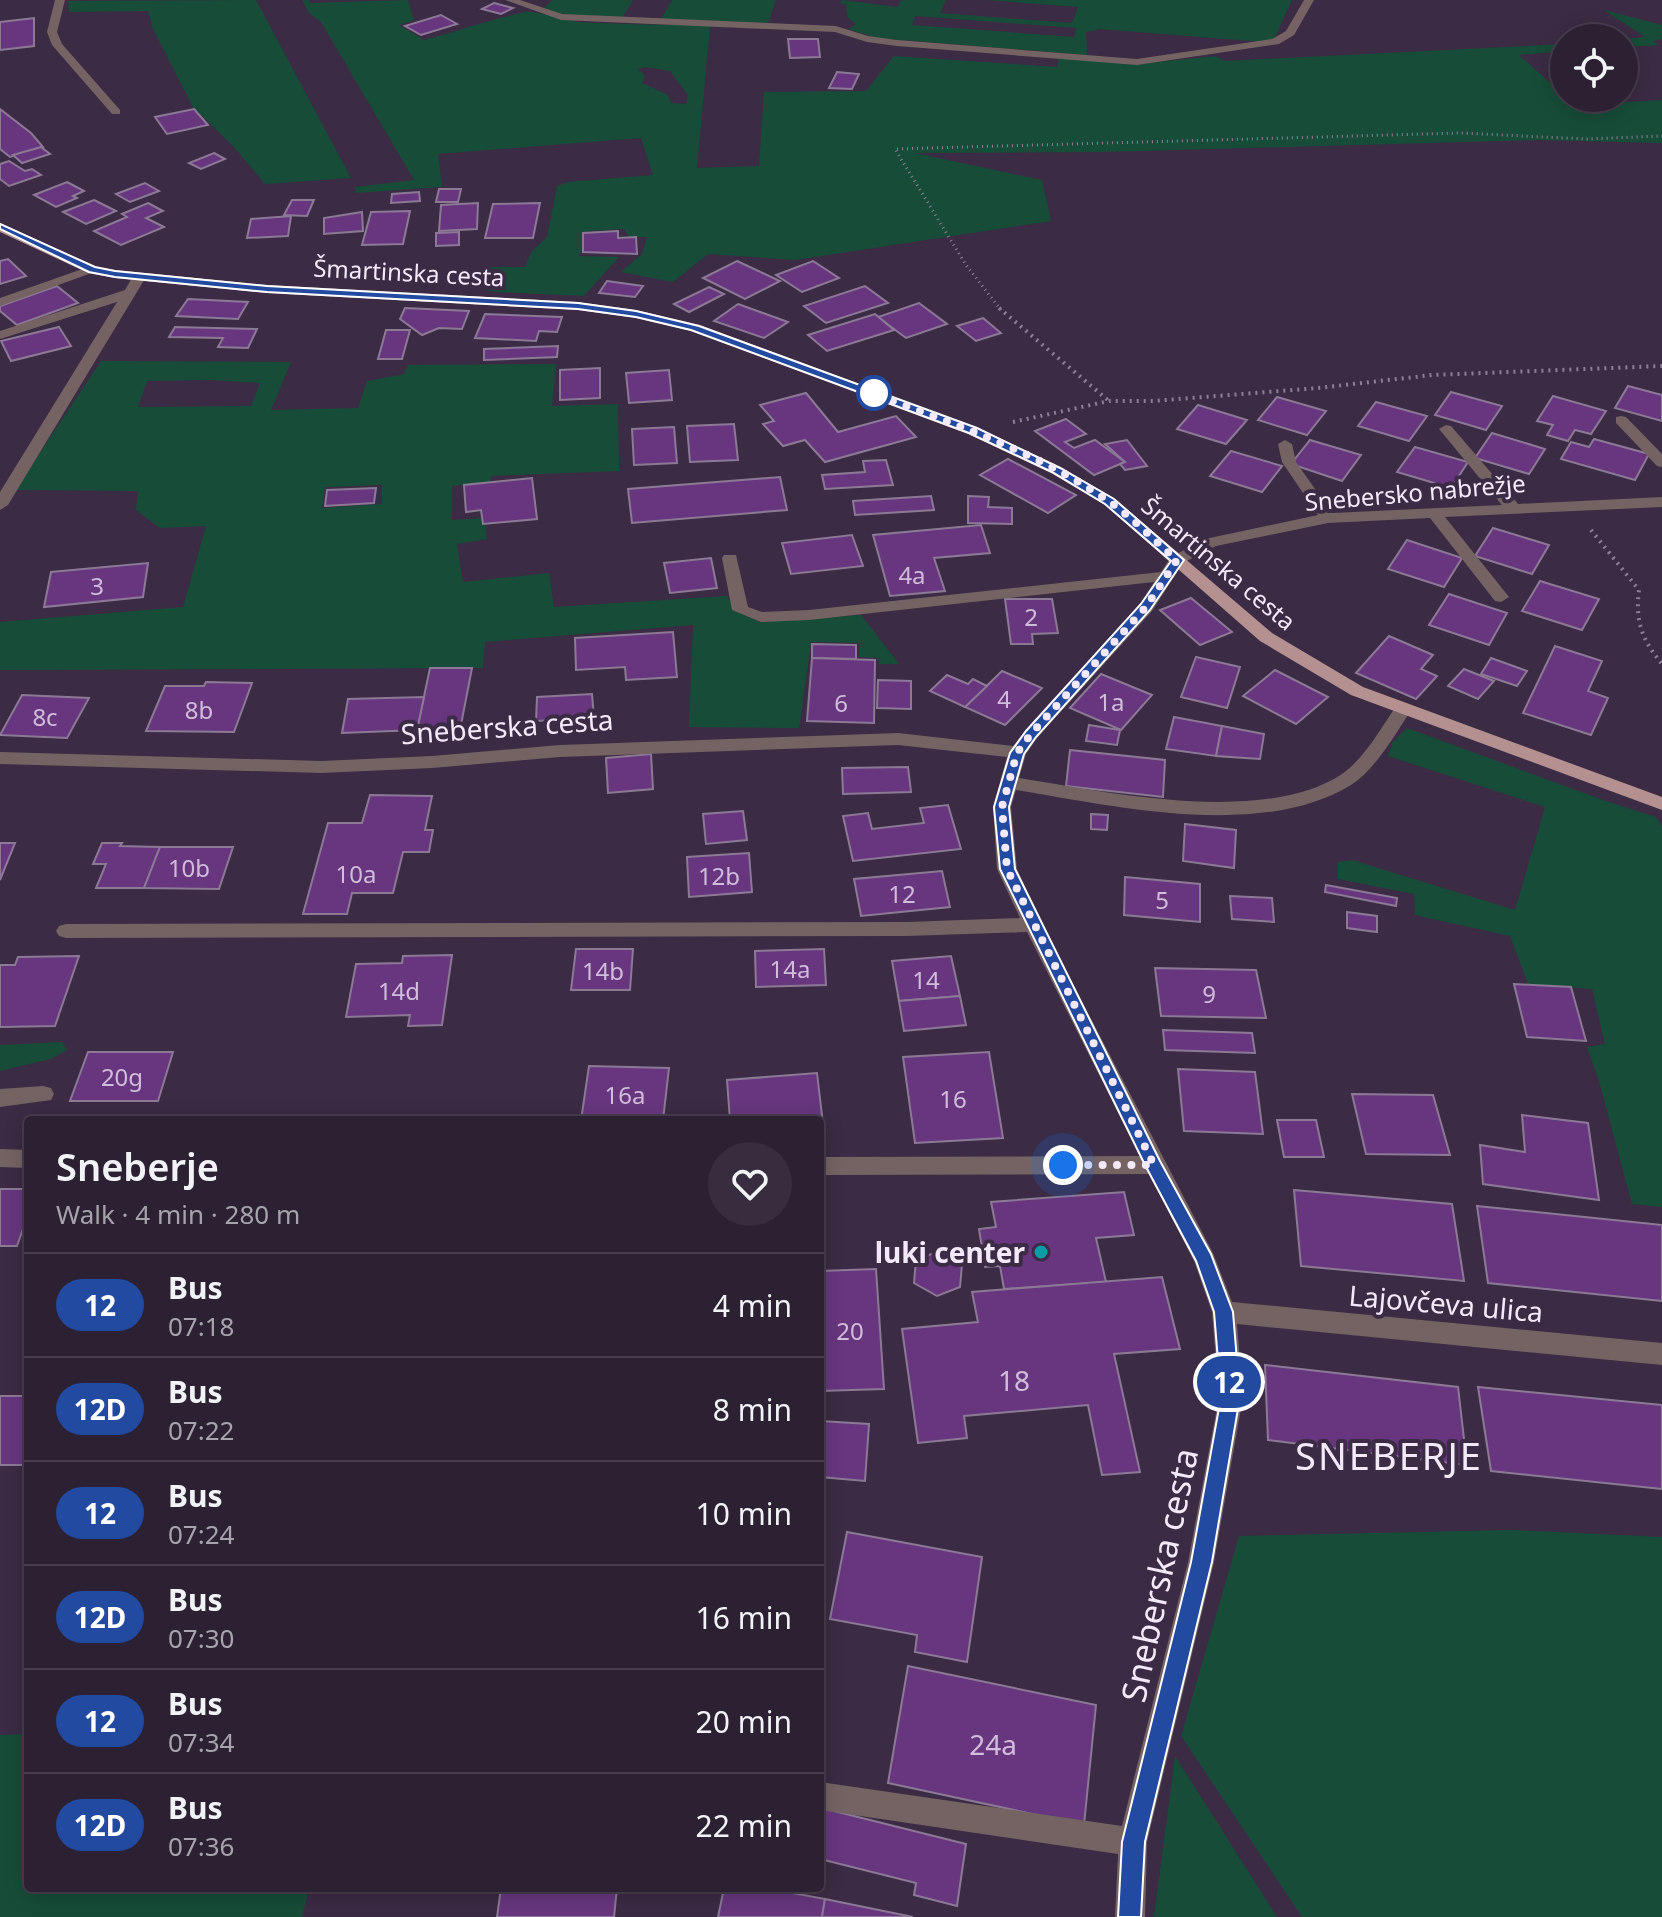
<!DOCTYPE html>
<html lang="en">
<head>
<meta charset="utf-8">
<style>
  :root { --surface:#2c2033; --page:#382d3f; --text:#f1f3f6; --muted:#a6a3ac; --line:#483e4e }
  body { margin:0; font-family:"Noto Sans",sans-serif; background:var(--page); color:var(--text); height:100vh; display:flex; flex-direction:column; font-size:30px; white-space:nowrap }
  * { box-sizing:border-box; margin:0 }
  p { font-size:26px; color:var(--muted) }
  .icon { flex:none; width:44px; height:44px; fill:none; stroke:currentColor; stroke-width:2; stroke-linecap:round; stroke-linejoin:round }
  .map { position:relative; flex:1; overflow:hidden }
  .details { position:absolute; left:24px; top:1116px; width:800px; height:776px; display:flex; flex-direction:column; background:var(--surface); border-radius:8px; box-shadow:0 4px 20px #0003,0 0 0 2px var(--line) }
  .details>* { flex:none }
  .badge { padding:0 16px; border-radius:26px; font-size:28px; line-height:52px }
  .controls { position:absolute; left:1550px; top:24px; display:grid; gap:16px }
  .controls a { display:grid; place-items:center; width:88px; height:88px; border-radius:50%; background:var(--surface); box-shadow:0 4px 20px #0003,0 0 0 2px var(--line); font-size:40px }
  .you { position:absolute; width:40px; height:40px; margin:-20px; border:6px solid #fff; border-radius:50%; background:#1a73e8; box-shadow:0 0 0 12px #1a73e833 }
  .map>.badge { position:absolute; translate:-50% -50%; box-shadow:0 0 0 4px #fff }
  .round { display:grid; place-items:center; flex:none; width:84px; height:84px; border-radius:42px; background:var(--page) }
  .overview { display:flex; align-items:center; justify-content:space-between; height:136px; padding:0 32px }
  h1 { font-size:38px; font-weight:600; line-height:60px }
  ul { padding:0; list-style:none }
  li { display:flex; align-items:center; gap:24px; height:104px; padding:0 32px; border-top:2px solid var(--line) }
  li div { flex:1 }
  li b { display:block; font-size:30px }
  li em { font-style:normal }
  li .badge { min-width:88px; font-weight:700; text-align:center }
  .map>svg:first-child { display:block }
  .green { fill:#174d38; fill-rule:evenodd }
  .building { fill:#67367e; stroke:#8c7996; stroke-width:2 }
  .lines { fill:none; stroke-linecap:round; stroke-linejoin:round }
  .path-far1 { stroke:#8d8095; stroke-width:3; stroke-dasharray:1 4; stroke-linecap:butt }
  .path { stroke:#8d8095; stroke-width:4; stroke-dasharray:2 5; stroke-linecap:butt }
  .minor { fill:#746362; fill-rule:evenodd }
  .major { fill:#b49190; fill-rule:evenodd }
  .line { fill:#224aa0; stroke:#fff; stroke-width:2 }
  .walk { stroke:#f4e9fa; stroke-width:8; stroke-dasharray:0 14.4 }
  .stop-dot { fill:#fff; stroke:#224aa0; stroke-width:4 }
  .culture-dot { fill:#0f9aa8; stroke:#3b2b44; stroke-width:3 }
  .labels { text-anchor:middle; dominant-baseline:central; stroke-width:8; stroke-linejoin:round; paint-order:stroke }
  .far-street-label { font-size:24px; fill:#f4e9fa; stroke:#3b2b44 }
  .number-label { font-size:24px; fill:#d1bcdb }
  .street-label { font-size:28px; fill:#f4e9fa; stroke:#3b2b44 }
  .poi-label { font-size:28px; font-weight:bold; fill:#f4e9fa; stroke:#3b2b44; text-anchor:end }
  .near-number-label { font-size:28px; fill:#d1bcdb }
  .near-street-label { font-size:34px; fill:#f4e9fa; stroke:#3b2b44 }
  .near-quarter-label { font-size:38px; letter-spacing:2px; fill:#f4e9fa; stroke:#3b2b44 }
</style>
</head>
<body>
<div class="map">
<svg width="1662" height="1917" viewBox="0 0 1662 1917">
  <rect width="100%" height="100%" fill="#3b2b44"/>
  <g class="green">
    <polygon points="256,0 351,178 265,184 233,146 193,107 153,29 148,11 69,12 68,1"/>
    <path d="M302,0H309L310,3L408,0L414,20L399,25L424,40C459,31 492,19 525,12C536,10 566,21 580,22C623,25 667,24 710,26L697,168L759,166L764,92L866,91L894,56L1057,67L1059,58L1137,64L1216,56L1224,61L1564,44V51L1519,55L1564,95V98L1576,105L1662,100V143L1539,140L1103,152L915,153L1042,180L1051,221L795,260L708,254L673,282L621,272L642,254L647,237H629L624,229L589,231L579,256L619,257L584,296L496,292L486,290L489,267H525L531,252L547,237L557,186L568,182L653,175L641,138L438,154L442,187L356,193L355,187L414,180L321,22L309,13ZM645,67L670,71L688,95L686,104L671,103L668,95L642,83L645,76L638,69Z"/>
    <polygon points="552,0 633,0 622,18 563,14 543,9"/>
    <polygon points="672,0 776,0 768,23 661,19"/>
    <path d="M842,0L897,7L902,0H946L940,13L1072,23L1078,7L988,0H1292L1274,39L1264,42L1100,29L1086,32L1087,55L877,38L848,29L856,24L847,17L846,5L840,3ZM915,16L1076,28V29L1074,37L912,25Z"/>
    <polygon points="1604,10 1662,25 1662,39 1653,41 1659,45 1624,47 1624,39 1645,37"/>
    <path d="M101,361L291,362L271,410L358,408L367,381L404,374L408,365L556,364L552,406L618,404L619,471L492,476L490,482L452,486V520L485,518L487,539L457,544L463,582L549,573L554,607L727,596L737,612L760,622L861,615L899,664H879L878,658L859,657V643L811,642L799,728L689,727L693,625L485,642L483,668L0,670V622L183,607L206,526L160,528L136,510L138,491L15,490ZM209,380L260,383L251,406L138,407L147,381ZM382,485V504L322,508L325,487Z"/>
    <polygon points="1407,728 1603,800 1656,817 1662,826 1662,1207 1632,1204 1599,1081 1587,1047 1605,1044 1592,989 1528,984 1510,936 1415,915 1414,894 1338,879 1338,862 1352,860 1515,910 1545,807 1388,756 1392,743"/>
    <polygon points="62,1042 67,1050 51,1059 0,1071 0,1045"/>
    <polygon points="1512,1530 1662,1537 1662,1917 1302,1917 1181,1736 1239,1536"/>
    <polygon points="28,1734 28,1888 309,1888 302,1917 0,1917 0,1735"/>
    <polygon points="1175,1756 1277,1917 1154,1917"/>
  </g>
  <g class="building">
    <polygon points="494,3 513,8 501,14 482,9"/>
    <polygon points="441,15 457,24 421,35 405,26"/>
    <polygon points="34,18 34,46 0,50 0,22"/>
    <polygon points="788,39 818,39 820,57 790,58"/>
    <polygon points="837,72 859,74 852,89 829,88"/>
    <polygon points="0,109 31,133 43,147 10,157 0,149"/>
    <polygon points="194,109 208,125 167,134 155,117"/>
    <polygon points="41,147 50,154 22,163 13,155"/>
    <polygon points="214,153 225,159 201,169 189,163"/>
    <polygon points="9,161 25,171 32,169 41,175 9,186 0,179 0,164"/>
    <polygon points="67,182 84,191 73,196 77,198 56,207 34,195"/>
    <polygon points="145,183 159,191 130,202 116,194"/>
    <polygon points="439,189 461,189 458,202 436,202"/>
    <polygon points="419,192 420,201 391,203 392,194"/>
    <polygon points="94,200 116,211 86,224 63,212"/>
    <polygon points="292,200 314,200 307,216 284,215"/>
    <polygon points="148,203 163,211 146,218 164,227 121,245 94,231 127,217 122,214"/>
    <polygon points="478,203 477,229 439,231 441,205"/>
    <polygon points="540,203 533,238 485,238 493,204"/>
    <polygon points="410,211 403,244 362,245 371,212"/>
    <polygon points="362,212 363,231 324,234 324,218"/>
    <polygon points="291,216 288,236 247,238 251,219"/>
    <polygon points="618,231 618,238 636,237 637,254 583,252 583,233"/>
    <polygon points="459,232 459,245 436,246 436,233"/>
    <polygon points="8,259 26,276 0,284 0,261"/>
    <polygon points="737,261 780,281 745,299 703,278"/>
    <polygon points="813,261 839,278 802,292 776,275"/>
    <polygon points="607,281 643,286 635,297 599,293"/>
    <polygon points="57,286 78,303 17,325 0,311 0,306"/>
    <polygon points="865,286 888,303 826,323 804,306"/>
    <polygon points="709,287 724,294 689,312 674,304"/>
    <polygon points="188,299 248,302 238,319 176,316"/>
    <polygon points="919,303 947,324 906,338 878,317"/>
    <polygon points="738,304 788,322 764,338 714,321"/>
    <polygon points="405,308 469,311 462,329 439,328 422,335 400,319"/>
    <polygon points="485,314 562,317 557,332 539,331 536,341 475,338"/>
    <polygon points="875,314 894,330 827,351 808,335"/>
    <polygon points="983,318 1001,333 976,341 957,326"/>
    <polygon points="59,327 71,346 11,361 1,341"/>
    <polygon points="175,327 257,329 248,348 218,347 223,338 169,337"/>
    <polygon points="386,330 410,330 402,359 378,359"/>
    <polygon points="558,346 557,357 484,360 484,349"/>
    <polygon points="600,368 600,398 560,400 560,370"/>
    <polygon points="669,370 672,400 629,403 626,373"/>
    <polygon points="1628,386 1662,395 1662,421 1615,408"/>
    <polygon points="1451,392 1502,406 1486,430 1435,415"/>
    <polygon points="806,393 838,432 896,416 916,437 825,462 805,440 783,446 763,424 774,421 760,405"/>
    <polygon points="1553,396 1606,411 1591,434 1575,430 1568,441 1547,435 1553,425 1537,421"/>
    <polygon points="1277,397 1326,411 1307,435 1258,420"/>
    <polygon points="1376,402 1427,416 1409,441 1358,426"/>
    <polygon points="1198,405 1247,420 1226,444 1177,429"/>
    <polygon points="1066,419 1086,434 1065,442 1074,448 1095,440 1125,462 1094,475 1035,431"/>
    <polygon points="734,424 738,460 690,462 687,426"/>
    <polygon points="674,427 677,463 634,465 632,429"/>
    <polygon points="1492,433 1545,449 1529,474 1475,458"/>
    <polygon points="1594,439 1649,454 1635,480 1561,459 1571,442 1589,447"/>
    <polygon points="1127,440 1147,466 1125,470 1120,464 1125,462 1105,444"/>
    <polygon points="1310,440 1361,455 1342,481 1291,464"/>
    <polygon points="1415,447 1468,462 1451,488 1397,472"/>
    <polygon points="1231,451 1282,466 1262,492 1210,476"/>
    <polygon points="1008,459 1076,495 1048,513 980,475"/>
    <polygon points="886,460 893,485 825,489 822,475 865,472 863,461"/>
    <polygon points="780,477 787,510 632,523 628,489"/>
    <polygon points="532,478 537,519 483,524 481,510 466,512 464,485"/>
    <polygon points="376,488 374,503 325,506 327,490"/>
    <polygon points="931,496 934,510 855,515 853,501"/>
    <polygon points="968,496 989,497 988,507 1012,508 1012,524 968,523"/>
    <polygon points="981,525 990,553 934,558 945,591 890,596 873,535"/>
    <polygon points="1493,528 1549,545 1532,574 1475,556"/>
    <polygon points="852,535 863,566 791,574 782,543"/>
    <polygon points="1407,540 1462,558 1444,587 1388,569"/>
    <polygon points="711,558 717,588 670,593 664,563"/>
    <polygon points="148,563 143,597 44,607 51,572"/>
    <polygon points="1540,581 1599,599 1582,630 1522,611"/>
    <polygon points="1449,594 1507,613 1489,645 1429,625"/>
    <polygon points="1191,598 1232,632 1200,645 1160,610"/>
    <polygon points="1005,599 1052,599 1058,633 1032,634 1033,644 1011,644"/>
    <polygon points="673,632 677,677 626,680 625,667 576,670 575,638"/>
    <polygon points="1389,636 1433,655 1421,669 1437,676 1416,699 1356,673"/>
    <polygon points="812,644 856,645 856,659 812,658"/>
    <polygon points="1555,646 1602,661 1588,691 1608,698 1591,735 1523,713"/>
    <polygon points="1196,657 1240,667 1227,708 1181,697"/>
    <polygon points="812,658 875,660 874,723 807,721"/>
    <polygon points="1491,658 1527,671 1517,686 1481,674"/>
    <polygon points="430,668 472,668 460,730 417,730"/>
    <polygon points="1464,669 1494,681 1478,699 1448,686"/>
    <polygon points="1275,670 1328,697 1296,724 1243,696"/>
    <polygon points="1002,671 1042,688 1005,725 965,707"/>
    <polygon points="1101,674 1152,695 1121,730 1070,708"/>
    <polygon points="947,675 968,684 973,679 987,686 965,707 930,691"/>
    <polygon points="878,680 911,681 911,709 877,708"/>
    <polygon points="206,682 252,683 234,732 146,731 165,686 204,686"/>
    <polygon points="592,694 594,718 536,721 537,697"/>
    <polygon points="22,695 89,698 67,738 0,735"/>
    <polygon points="424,697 417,730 342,733 348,699"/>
    <polygon points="1174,717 1222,726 1216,756 1166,749"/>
    <polygon points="1089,725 1120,730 1117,745 1086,741"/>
    <polygon points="1222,726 1264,734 1260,759 1216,756"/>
    <polygon points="1070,750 1165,760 1163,797 1066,786"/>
    <polygon points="651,754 653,789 608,793 606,758"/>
    <polygon points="908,767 911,792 843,794 842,768"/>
    <polygon points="370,795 432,796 425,830 433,830 429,852 403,852 393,893 352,893 347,914 303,914 328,823 362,823"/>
    <polygon points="948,805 961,849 853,861 843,816 868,813 872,829 924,823 920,808"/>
    <polygon points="743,811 747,840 706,844 703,814"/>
    <polygon points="1091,814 1108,815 1107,830 1091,829"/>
    <polygon points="1185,824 1236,830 1234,868 1183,861"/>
    <polygon points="0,843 15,843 0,880"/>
    <polygon points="102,843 122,843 120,846 160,847 144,888 96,888 106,864 93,864"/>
    <polygon points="160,847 233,847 219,889 144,888"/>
    <polygon points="749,853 752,892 689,897 687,857"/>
    <polygon points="942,871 950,907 861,916 854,879"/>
    <polygon points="1125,877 1200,884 1200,922 1124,915"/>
    <polygon points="1326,885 1397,898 1396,906 1325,892"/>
    <polygon points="1230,896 1272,898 1274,922 1232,919"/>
    <polygon points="1347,912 1377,916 1377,932 1347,928"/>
    <polygon points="576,949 633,949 630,990 571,990"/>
    <polygon points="824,949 826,985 756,987 755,951"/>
    <polygon points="452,955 442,1025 408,1026 410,1015 346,1017 356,964 402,963 403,956"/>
    <polygon points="79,956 55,1026 0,1027 0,965 15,965 18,957"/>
    <polygon points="951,956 960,996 899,1001 892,961"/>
    <polygon points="1155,968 1256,970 1266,1018 1161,1016"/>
    <polygon points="1514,984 1571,987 1586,1041 1527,1037"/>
    <polygon points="960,996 966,1025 904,1031 899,1001"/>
    <polygon points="1163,1030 1252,1033 1255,1053 1165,1050"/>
    <polygon points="88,1052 173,1052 158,1101 70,1101"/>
    <polygon points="989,1052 1003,1138 915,1143 903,1057"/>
    <polygon points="589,1066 669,1068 663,1120 581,1120"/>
    <polygon points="1178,1069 1255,1072 1263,1134 1184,1131"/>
    <polygon points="817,1073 823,1124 820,1120 730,1120 727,1080"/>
    <polygon points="1352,1094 1433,1095 1450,1155 1366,1154"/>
    <polygon points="1522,1115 1588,1123 1599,1200 1483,1184 1480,1145 1525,1152"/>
    <polygon points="1277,1120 1316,1120 1324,1157 1284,1157"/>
    <polygon points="0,1189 28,1189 28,1215 17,1246 0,1246"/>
    <polygon points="1294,1190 1452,1204 1464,1281 1301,1266"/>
    <polygon points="1124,1192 1134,1235 1096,1238 1106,1282 1004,1289 1000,1266 985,1267 979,1229 996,1227 991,1202"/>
    <polygon points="1477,1206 1662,1225 1662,1301 1488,1283"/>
    <polygon points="939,1251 962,1264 960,1287 937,1296 914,1283 916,1260"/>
    <polygon points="876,1269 884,1389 820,1391 820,1271"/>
    <polygon points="1162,1277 1180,1349 1114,1354 1140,1472 1102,1475 1088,1405 964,1416 967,1438 918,1443 902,1329 978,1322 972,1292"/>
    <polygon points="1265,1365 1458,1387 1467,1465 1268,1440"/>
    <polygon points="1478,1387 1662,1405 1662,1489 1491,1471"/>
    <rect x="0" y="1396" width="28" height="69"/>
    <polygon points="820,1421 869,1424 865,1481 820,1477"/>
    <polygon points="847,1532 982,1557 967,1662 915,1652 917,1635 830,1619"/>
    <polygon points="908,1666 1096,1705 1084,1825 888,1783"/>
    <polygon points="822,1808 966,1844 957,1906 914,1895 916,1883 820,1859"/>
    <polygon points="501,1888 617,1888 614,1917 497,1917"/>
    <polygon points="724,1888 766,1888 825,1899 822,1917 718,1917"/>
    <polygon points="825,1899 913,1917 822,1917"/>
  </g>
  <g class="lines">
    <polyline class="path-far1" points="1001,310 966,265 895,149 1460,133 1586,139 1662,136"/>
    <g class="path">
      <polyline points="999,308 1109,401"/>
      <polyline points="1013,422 1109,401 1153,401 1318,388 1432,375 1662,366"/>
      <path d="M1591,530L1639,590C1635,621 1642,640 1662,664"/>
    </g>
    <g class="minor">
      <polygon points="55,0 65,0 57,32 62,44 120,110 120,114 112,114 52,45 47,32"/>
      <polygon points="505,0 520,0 562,14 836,26 868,36 897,40 1137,59 1272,39 1286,31 1304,0 1314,0 1294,35 1279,44 1137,65 897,46 867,42 835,32 561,20"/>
      <polygon points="88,267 100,270 0,306 0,298"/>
      <polygon points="139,273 146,277 8,505 0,510 0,492 117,302 0,339 0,331 125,290 134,274"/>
      <polygon points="1621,416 1626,417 1662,454 1662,467 1657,466 1616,423 1616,417"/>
      <path d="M1446,425L1451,426L1518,504L1662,497V507L1445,517L1509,597L1501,602L1495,601L1430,518L1328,523L1216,546L1183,563L1152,611L1037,738L1026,754L1019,778C1107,792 1259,825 1339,776C1364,760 1380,729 1397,705L1403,703L1412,709C1395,734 1377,768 1351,785C1261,840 1114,806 1016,790L1011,807L1017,869L1052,944L1213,1253L1232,1302L1662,1343V1365L1237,1324L1243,1397L1214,1562L1147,1842L1145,1917H1115L1118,1854L820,1810V1782L1122,1826L1188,1562L1219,1397L1212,1312L1194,1261L1149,1174L820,1175V1157L1140,1156L1027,932L907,936L66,938L59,936L56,931L59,926L66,924L907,922L1020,918L997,869L993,807L1007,757L898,745L560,757L432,768L321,773L0,764V752L321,761L432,756L560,745L898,733L1013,746L1140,604L1154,582L809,620L761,622L732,610L722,558L724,555H736L748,607L762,612L809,610L1161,572L1171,557L1205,539L1318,515L1282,462L1278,444L1285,440L1292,444L1296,462L1332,513L1502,505L1439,429Z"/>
      <polygon points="43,1086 51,1088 54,1094 51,1100 0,1107 0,1089"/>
      <polygon points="0,1149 28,1150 28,1168 0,1167"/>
    </g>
    <polygon class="major" points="0,223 96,267 115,270 267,285 578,302 636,310 700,325 978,428 1061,467 1115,499 1272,633 1363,687 1662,797 1662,810 1351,695 1260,641 1105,505 1051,473 968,434 691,331 636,318 578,310 267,293 115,278 88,273 0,232"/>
  </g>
  <polygon class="line" points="0,224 95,267 115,271 267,286 578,303 636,311 699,326 977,428 1060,468 1114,499 1184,560 1150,610 1036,737 1024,754 1009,807 1015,869 1160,1161 1211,1254 1233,1312 1240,1397 1212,1562 1145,1842 1141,1917 1118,1917 1122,1842 1191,1562 1221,1397 1214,1312 1196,1261 1145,1165 1000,869 994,807 1010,753 1026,731 1141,604 1171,561 1105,504 1052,472 969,433 691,330 636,317 578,309 267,292 115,277 89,272 0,229"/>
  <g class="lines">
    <path class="walk" d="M874,393L870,392C950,423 1035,451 1107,500C1132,517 1154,540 1177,560L1146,607L1031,734L1017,753L1002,807L1007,869L1154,1165H1063"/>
  </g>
  <circle class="stop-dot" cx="874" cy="393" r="16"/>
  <circle class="culture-dot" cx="1041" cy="1252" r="8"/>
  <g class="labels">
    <g class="far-street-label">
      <text transform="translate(409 272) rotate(3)">Šmartinska cesta</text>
      <text transform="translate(1415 492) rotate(-5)">Snebersko nabrežje</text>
      <text transform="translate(1219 563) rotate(40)">Šmartinska cesta</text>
    </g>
    <g class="number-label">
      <text x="912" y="574">4a</text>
      <text x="97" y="585">3</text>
      <text x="1031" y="616">2</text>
      <text x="1004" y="698">4</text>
      <text x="1111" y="701">1a</text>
      <text x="841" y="702">6</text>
      <text x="199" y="709">8b</text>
      <text x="45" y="716">8c</text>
      <text x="189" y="867">10b</text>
      <text x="356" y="873">10a</text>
      <text x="719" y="875">12b</text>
      <text x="902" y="893">12</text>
      <text x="1162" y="899">5</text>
      <text x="790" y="968">14a</text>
      <text x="603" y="970">14b</text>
      <text x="926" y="979">14</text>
      <text x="399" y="990">14d</text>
      <text x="1209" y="993">9</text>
      <text x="122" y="1076">20g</text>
      <text x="625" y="1094">16a</text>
      <text x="953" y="1098">16</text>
      <text x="850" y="1330">20</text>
    </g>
    <g class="street-label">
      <text transform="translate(507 726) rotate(-4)">Sneberska cesta</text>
      <text transform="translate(1446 1303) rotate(5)">Lajovčeva ulica</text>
    </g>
    <g class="poi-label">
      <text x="1025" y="1252">luki center</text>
    </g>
    <g class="near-number-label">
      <text x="1014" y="1380">18</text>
      <text x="993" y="1744">24a</text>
    </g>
    <g class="near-street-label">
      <text transform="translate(1159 1575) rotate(-78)">Sneberska cesta</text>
    </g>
    <g class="near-quarter-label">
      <text x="1389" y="1455">SNEBERJE</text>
    </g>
  </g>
</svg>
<div class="controls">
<a><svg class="icon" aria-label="locate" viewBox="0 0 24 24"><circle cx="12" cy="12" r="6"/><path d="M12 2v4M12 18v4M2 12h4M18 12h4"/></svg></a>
</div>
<div class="you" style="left:1063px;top:1165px"></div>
<b class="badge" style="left:1229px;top:1382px;background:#224aa0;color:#fff">12</b>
<section class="details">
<div class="overview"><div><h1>Sneberje</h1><p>Walk · 4 min · 280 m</p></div><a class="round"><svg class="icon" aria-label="heart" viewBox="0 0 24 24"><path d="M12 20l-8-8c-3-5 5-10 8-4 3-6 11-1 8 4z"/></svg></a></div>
<ul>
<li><span class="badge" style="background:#224aa0;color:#fff">12</span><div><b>Bus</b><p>07:18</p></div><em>4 min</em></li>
<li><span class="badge" style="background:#224aa0;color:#fff">12D</span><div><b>Bus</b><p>07:22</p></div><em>8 min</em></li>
<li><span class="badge" style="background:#224aa0;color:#fff">12</span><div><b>Bus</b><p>07:24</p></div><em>10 min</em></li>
<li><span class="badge" style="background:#224aa0;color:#fff">12D</span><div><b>Bus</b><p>07:30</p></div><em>16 min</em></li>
<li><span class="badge" style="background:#224aa0;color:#fff">12</span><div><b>Bus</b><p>07:34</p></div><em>20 min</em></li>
<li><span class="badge" style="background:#224aa0;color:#fff">12D</span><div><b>Bus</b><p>07:36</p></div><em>22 min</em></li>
</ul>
</section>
</div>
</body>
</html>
